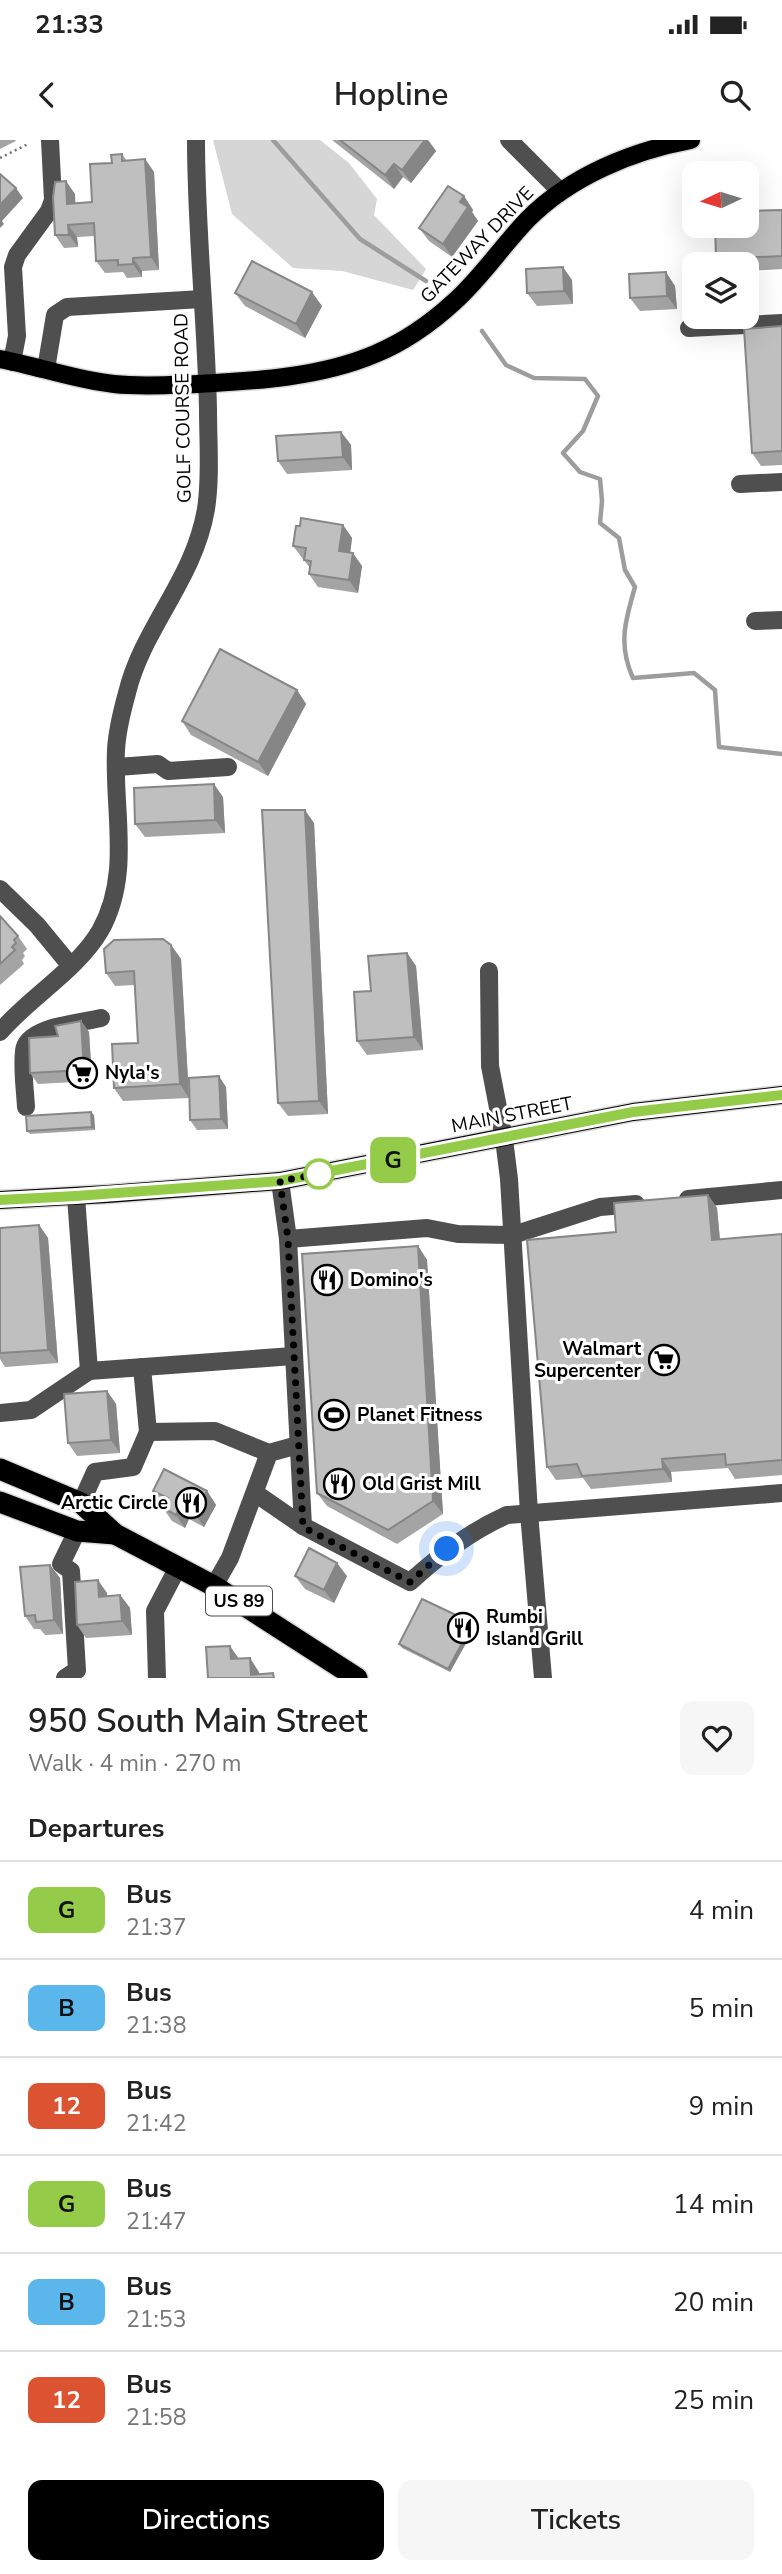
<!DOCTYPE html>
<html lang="en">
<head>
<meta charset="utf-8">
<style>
  :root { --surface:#fff; --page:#f6f6f6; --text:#222; --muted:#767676; --line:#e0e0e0; --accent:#000 }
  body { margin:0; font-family:"Nunito Sans",sans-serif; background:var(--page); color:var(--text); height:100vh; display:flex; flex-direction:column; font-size:26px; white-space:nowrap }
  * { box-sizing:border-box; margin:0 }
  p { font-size:23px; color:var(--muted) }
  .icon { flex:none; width:38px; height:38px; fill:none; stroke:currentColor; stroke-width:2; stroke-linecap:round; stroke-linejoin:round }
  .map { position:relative; height:1538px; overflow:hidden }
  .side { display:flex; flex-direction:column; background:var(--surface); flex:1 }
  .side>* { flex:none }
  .badge { padding:0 14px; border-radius:10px; font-size:24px; line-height:46px }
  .needle { width:46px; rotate:266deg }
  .fabs { position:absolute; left:682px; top:21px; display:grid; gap:14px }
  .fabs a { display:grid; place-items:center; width:77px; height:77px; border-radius:14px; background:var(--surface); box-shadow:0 7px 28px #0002; font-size:35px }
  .you { position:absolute; width:35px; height:35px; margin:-18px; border:5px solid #fff; border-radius:50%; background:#1a73e8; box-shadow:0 0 0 10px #1a73e833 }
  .map>.badge { position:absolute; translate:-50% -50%; box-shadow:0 0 0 4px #fff }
  h2 { padding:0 28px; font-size:26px; line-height:63px }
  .round { display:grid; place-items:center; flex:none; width:74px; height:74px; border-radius:14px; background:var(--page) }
  .head { display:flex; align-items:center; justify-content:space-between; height:119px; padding:0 28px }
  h1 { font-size:33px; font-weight:600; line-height:52px }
  .action { display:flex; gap:14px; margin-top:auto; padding:14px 28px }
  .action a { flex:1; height:80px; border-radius:14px; background:var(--accent); color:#fff; font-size:28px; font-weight:600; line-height:80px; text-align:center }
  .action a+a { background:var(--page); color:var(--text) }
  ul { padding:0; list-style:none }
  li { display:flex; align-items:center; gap:21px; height:98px; padding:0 28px; border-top:2px solid var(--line) }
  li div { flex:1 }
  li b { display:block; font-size:26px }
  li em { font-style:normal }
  li .badge { min-width:77px; font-weight:700; text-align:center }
  .status { display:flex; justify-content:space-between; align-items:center; height:49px; padding:0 35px; background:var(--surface); direction:ltr }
  .status svg { height:19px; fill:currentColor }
  header { display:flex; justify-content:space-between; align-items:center; height:91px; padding:0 28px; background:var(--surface); font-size:32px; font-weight:600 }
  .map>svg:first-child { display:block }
  .green { fill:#d6d6d6 }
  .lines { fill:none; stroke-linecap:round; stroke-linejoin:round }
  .stream { stroke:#9d9d9d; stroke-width:4.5 }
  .major-casing { stroke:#dbdbdb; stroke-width:21 }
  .highway-casing { stroke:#dbdbdb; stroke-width:24 }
  .path { stroke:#717171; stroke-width:2.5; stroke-dasharray:2 3.5; stroke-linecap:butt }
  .minor { stroke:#4f4f4f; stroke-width:18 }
  .major { stroke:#000; stroke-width:18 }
  .highway { stroke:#000; stroke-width:21 }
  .wall { fill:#a4a4a4 }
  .shaded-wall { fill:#868686 }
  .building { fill:#bfbfbf; stroke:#868686; stroke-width:2 }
  .line-casing { stroke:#fff; stroke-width:16 }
  .line { stroke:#94cb49; stroke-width:10 }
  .walk { stroke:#000; stroke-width:7; stroke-dasharray:0 12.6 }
  .stop-dot { fill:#fff; stroke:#94cb49; stroke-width:3.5 }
  .labels { text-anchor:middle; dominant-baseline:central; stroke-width:6; stroke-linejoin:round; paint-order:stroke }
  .shield { fill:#fff; stroke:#4c4c4c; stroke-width:2 }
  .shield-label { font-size:18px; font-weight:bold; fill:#000 }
  .street-label { font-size:19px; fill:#000; stroke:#fff }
  .poi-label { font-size:19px; font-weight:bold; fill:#000; stroke:#fff; text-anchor:start }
</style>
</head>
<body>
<div class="status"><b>21:33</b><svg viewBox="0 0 49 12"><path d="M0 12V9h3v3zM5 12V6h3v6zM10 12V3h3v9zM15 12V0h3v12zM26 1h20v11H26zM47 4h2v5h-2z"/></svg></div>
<header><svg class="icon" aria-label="back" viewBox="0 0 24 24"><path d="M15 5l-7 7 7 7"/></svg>Hopline<svg class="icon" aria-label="search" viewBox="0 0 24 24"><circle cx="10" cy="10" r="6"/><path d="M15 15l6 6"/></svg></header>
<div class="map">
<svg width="782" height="1538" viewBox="0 0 782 1538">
  <rect width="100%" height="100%" fill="#fff"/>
  <polygon class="green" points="213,0 320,0 349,23 377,59 374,75 426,129 413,150 342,131 293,128 232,74"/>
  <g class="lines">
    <g class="stream">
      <polyline points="273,0 360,99 426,141"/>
      <path d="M482,191L506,225L534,238L585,239L598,256L583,291L563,313L580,332L600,339L602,361L600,383L619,398L625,430L635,447C625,481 618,505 633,538L694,533L715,550L719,607L782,614"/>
    </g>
    <g class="major-casing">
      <g id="major">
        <path d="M0,219C38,226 75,240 114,244C142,247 170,245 198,244C256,241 321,237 375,214C404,202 430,184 454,162C481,138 502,106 528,79C571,36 632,11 691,0"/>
        <polyline points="0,1060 108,1054 280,1041 633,972 782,955"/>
      </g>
    </g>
    <g class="highway-casing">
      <g id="highway">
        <polyline points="0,1329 81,1363 115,1394 214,1446 357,1538"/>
        <polyline points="0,1362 77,1391 115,1394"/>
      </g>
    </g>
    <polyline class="path" points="0,18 28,4"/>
    <g class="minor">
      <polyline points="509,0 560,51"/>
      <polyline points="689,188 782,183"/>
      <polyline points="12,222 17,196 13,127 17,115 49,71 53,60 50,0"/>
      <polyline points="46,229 55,175 67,167 202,159"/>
      <polyline points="740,344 782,342"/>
      <polyline points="755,481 782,480"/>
      <polyline points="117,627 158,624 168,631 228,627"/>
      <polyline points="0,749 37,785 70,825"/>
      <polyline points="489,831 490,926 504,999 509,1039 529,1373 543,1538"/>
      <path d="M0,892C30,857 77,830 100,791C132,735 113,671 116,610C117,591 122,571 127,553C143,487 194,440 206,369C211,337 208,302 208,269C206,179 196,90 196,0"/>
      <path d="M26,967C25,949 22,929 24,911C26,886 81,883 101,878"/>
      <polyline points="280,1041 288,1099 303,1386"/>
      <polyline points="76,1057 89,1231 293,1216"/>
      <polyline points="688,1059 782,1050"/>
      <polyline points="288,1099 427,1088 458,1094 513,1095 600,1067 636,1064"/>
      <polyline points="142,1227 148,1292 215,1291 269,1313"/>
      <polyline points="0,1273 31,1270 89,1231"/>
      <path d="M255,1353L303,1386L410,1442C440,1415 469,1392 507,1375L782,1353"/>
      <polyline points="81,1363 95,1332 133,1327 148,1292"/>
      <polyline points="214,1446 230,1418 269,1313 298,1305"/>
      <polyline points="65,1538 77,1530 71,1431 61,1424 77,1391"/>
      <polyline points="157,1538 155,1471 178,1427"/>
    </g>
    <use href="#major" class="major"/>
    <use href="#highway" class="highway"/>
  </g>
  <g class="wall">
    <polygon points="0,0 15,0 16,1 0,9"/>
    <polygon points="332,0 428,0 436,11 411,43 403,37 394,49"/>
    <polygon points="122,14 127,21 145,19 154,32 159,130 142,131 142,137 127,138 123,132 105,133 96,121 95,96 77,97 78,107 64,108 55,95 75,54 75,63 92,62 112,23"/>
    <polygon points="464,56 473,70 472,72 478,81 452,117 429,101 419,88"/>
    <polygon points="782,70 782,129 747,131 747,124 720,124 716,119"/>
    <polygon points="572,140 573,164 537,166 527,153"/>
    <polygon points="675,146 677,169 640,171 630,158"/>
    <polygon points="235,153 322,166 305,198 245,166"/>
    <polygon points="782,186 782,325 761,326 752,313"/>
    <polygon points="341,292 351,305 352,330 287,334 278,321"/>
    <polygon points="343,385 352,398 350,412 362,426 358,453 318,447 309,434 310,428 293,406 300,386"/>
    <polygon points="297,550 306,564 268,636 191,595 182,581"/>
    <polygon points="223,657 225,693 145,697 135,684"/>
    <polygon points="314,683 328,974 288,976 278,963"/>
    <polygon points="0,776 18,796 27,809 23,813 25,816 22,820 24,824 0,845"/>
    <polygon points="171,805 181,819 189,956 226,947 228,989 197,990 190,980 189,958 123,961 114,948 138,903 135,845 115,846 106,833"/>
    <polygon points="407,813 416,826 423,910 367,915 357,901 371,851"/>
    <polygon points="81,881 89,892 92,941 38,944 30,933 58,896"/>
    <polygon points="94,975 95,990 30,994 27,991"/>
    <polygon points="708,1055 717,1068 720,1099 782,1094 782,1335 735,1339 728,1328 671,1332 672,1342 591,1349 583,1338 556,1340 547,1327 616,1092"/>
    <polygon points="39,1085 48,1098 58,1223 5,1227 0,1219 0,1088"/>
    <polygon points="418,1106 427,1120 443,1374 397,1404 327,1366 317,1353"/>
    <polygon points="107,1251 116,1264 120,1313 77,1316 68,1303"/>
    <polygon points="153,1351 207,1351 216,1365 204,1387 189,1379 185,1388 172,1381 163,1368 164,1365"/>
    <polygon points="50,1425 60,1438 63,1494 45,1495 40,1489 34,1489 25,1476"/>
    <polygon points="295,1436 347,1436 334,1463 305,1449"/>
    <polygon points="107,1453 107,1456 120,1455 130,1468 132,1495 86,1498 77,1485"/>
    <polygon points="473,1483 475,1487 450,1532 402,1508 399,1504"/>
  </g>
  <g class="shaded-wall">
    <polygon points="425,0 428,0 436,11 411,43 402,30"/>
    <polygon points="145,19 154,32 159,130 151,117"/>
    <polygon points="394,24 403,37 394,49 385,35"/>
    <polygon points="66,41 75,54 76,76 67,64"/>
    <polygon points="16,48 23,58 2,81 4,84 0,88 0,65"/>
    <polygon points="464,56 473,70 472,72 478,81 452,117 443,104 460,62"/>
    <polygon points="68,85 77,97 78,107 69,95"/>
    <polygon points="133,118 142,131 142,137 133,124"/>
    <polygon points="563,127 572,140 573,164 564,151"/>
    <polygon points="666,132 675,146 677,169 667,156"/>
    <polygon points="312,152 322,166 305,198 296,184"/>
    <polygon points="341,292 351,305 352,330 343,317"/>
    <polygon points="343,385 352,398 349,424 339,411"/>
    <polygon points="353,413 362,426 358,453 349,440"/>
    <polygon points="297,550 306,564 268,636 258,622"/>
    <polygon points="214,644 223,657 225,693 215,680"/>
    <polygon points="305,670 314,683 328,974 319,961"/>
    <polygon points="171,805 181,819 189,958 180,944"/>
    <polygon points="407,813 416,826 423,910 414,897"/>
    <polygon points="81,881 89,892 92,941 84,930"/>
    <polygon points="219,936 226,947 228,989 221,979"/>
    <polygon points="91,972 94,975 95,990 92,987"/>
    <polygon points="708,1055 717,1068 721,1113 712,1100"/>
    <polygon points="39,1085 48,1098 58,1223 48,1210"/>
    <polygon points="418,1106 427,1120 443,1374 433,1361"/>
    <polygon points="107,1251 116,1264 120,1313 111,1300"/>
    <polygon points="662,1319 671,1332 672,1342 663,1329"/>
    <polygon points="207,1351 216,1365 204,1387 195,1374"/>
    <polygon points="180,1366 189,1379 185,1388 176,1375"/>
    <polygon points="337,1423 347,1436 334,1463 324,1450"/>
    <polygon points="50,1425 60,1438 63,1494 54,1480"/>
    <polygon points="98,1440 107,1453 108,1470 99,1457"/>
    <polygon points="120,1455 130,1468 132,1495 122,1481"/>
    <polygon points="473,1483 475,1487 450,1532 448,1529"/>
    <polygon points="230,1506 239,1519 231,1519"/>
    <polygon points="250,1518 259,1532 260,1538 251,1535"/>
  </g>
  <g class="building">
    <polygon points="340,0 425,0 402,30 394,24 385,35"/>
    <polygon points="122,14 122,21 145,19 151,117 133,118 133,124 118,125 118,120 96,121 94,83 68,85 69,95 55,95 53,57 55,42 66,41 67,64 92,62 90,24 112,23 111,15"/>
    <polygon points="0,34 16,48 0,65"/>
    <polygon points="448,46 464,56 460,62 468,67 443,104 419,88"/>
    <polygon points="782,70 782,116 716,119 715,86 747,86 747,71"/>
    <polygon points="252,121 312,152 296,184 235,153"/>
    <polygon points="563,127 564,151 527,153 526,129"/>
    <polygon points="666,132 667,156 630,158 629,134"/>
    <polygon points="782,186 782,311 752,313 744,189"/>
    <polygon points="341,292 343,317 278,321 276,296"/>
    <polygon points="301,378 343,385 339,411 353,413 349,440 309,434 311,421 304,420 306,408 293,406 296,386 300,386"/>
    <polygon points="220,509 297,550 258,622 182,581"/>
    <polygon points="214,644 215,680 135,684 134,648"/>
    <polygon points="262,670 305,670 319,961 278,963"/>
    <polygon points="0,776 18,796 14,800 16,803 12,807 15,810 0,824"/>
    <polygon points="163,799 171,805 180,944 114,948 112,904 138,903 134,831 106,833 104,809 114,800"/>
    <polygon points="407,813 414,897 357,901 354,852 371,851 368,816"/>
    <polygon points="81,881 84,930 30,933 29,898 58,896 55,886"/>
    <polygon points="219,936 221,979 190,980 189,938"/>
    <polygon points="91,972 92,987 27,991 26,976"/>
    <polygon points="708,1055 712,1100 782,1094 782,1320 726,1325 725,1314 662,1319 663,1329 582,1336 577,1324 547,1327 527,1100 616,1092 614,1063"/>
    <polygon points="39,1085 48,1210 0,1213 0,1088"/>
    <polygon points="418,1106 433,1361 388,1390 317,1353 302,1114"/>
    <polygon points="107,1251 111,1300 68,1303 64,1254"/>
    <polygon points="164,1329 207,1351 195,1374 180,1366 176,1375 163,1368 168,1358 153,1351"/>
    <polygon points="309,1408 337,1423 324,1450 295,1436"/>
    <polygon points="50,1425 54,1480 36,1482 35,1475 25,1476 20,1427"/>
    <polygon points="98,1440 99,1457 120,1455 122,1481 77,1485 75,1442"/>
    <polygon points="422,1459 473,1483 448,1529 399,1504"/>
    <polygon points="230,1506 231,1519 250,1518 251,1535 273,1533 274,1538 208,1538 206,1507"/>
  </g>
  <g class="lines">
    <g class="line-casing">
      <polyline id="line" points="0,1060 76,1056 280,1041 633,972 782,955"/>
    </g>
    <use href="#line" class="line"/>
    <polyline class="walk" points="319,1034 330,1032 280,1041 288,1099 303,1387 410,1442 447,1409"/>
  </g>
  <defs>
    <g id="supermarket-ring" transform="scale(1.575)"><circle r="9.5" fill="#fff" stroke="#000" stroke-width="1.5"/><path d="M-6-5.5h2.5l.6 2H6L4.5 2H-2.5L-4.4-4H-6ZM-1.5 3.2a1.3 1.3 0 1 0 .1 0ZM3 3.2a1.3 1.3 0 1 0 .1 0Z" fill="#000"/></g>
    <g id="restaurant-ring" transform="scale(1.575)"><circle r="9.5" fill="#fff" stroke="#000" stroke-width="1.5"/><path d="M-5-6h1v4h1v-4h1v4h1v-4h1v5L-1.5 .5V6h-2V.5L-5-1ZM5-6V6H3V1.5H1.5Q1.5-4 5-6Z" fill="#000"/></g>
    <g id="stadium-ring" transform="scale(1.575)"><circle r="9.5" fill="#fff" stroke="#000" stroke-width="1.5"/><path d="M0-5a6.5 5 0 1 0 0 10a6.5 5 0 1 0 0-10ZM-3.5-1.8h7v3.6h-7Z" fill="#000"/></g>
  </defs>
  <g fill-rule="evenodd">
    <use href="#supermarket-ring" x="82" y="933"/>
    <use href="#restaurant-ring" x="327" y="1140"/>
    <use href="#supermarket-ring" x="664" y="1220"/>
    <use href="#stadium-ring" x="334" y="1275"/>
    <use href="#restaurant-ring" x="339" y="1344"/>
    <use href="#restaurant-ring" x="191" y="1363"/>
    <use href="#restaurant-ring" x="463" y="1488"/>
  </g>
  <circle class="stop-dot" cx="319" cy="1034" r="14"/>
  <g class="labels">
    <rect class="shield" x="206" y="1446.5" width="66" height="29" rx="5"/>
    <g class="shield-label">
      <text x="239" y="1461">US 89</text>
    </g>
    <g class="street-label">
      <text transform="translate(477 105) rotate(-46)">GATEWAY DRIVE</text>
      <text transform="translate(183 268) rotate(-91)">GOLF COURSE ROAD</text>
      <text transform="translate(512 975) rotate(-11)">MAIN STREET</text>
    </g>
    <g class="poi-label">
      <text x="105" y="933">Nyla's</text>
      <text x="350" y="1140">Domino's</text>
      <text x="641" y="1209" text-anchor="end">Walmart<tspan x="641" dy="22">Supercenter</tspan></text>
      <text x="357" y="1275">Planet Fitness</text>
      <text x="362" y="1344">Old Grist Mill</text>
      <text x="168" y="1363" text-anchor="end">Arctic Circle</text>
      <text x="486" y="1477">Rumbi<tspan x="486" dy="22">Island Grill</tspan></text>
    </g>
  </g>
</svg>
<div class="fabs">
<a><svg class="needle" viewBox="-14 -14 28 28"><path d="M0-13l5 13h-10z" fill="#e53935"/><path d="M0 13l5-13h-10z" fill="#767676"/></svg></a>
<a><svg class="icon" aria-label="layers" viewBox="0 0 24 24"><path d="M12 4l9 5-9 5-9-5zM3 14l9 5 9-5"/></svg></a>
</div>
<div class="you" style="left:447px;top:1409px"></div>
<b class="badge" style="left:393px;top:1020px;background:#94cb49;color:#111">G</b>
</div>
<section class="side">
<div class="head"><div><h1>950 South Main Street</h1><p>Walk · 4 min · 270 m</p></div><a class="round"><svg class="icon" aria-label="heart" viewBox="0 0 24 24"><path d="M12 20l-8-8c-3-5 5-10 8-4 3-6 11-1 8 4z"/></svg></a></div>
<h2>Departures</h2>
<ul>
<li><span class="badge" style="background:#94cb49;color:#111">G</span><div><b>Bus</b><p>21:37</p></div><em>4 min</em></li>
<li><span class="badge" style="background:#5bb6eb;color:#111">B</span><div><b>Bus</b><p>21:38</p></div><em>5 min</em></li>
<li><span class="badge" style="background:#dc5331;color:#fff">12</span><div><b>Bus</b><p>21:42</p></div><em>9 min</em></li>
<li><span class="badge" style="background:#94cb49;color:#111">G</span><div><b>Bus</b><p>21:47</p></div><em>14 min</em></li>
<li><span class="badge" style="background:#5bb6eb;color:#111">B</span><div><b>Bus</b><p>21:53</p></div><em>20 min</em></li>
<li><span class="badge" style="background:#dc5331;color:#fff">12</span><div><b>Bus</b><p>21:58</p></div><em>25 min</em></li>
</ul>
<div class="action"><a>Directions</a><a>Tickets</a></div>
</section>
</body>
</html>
